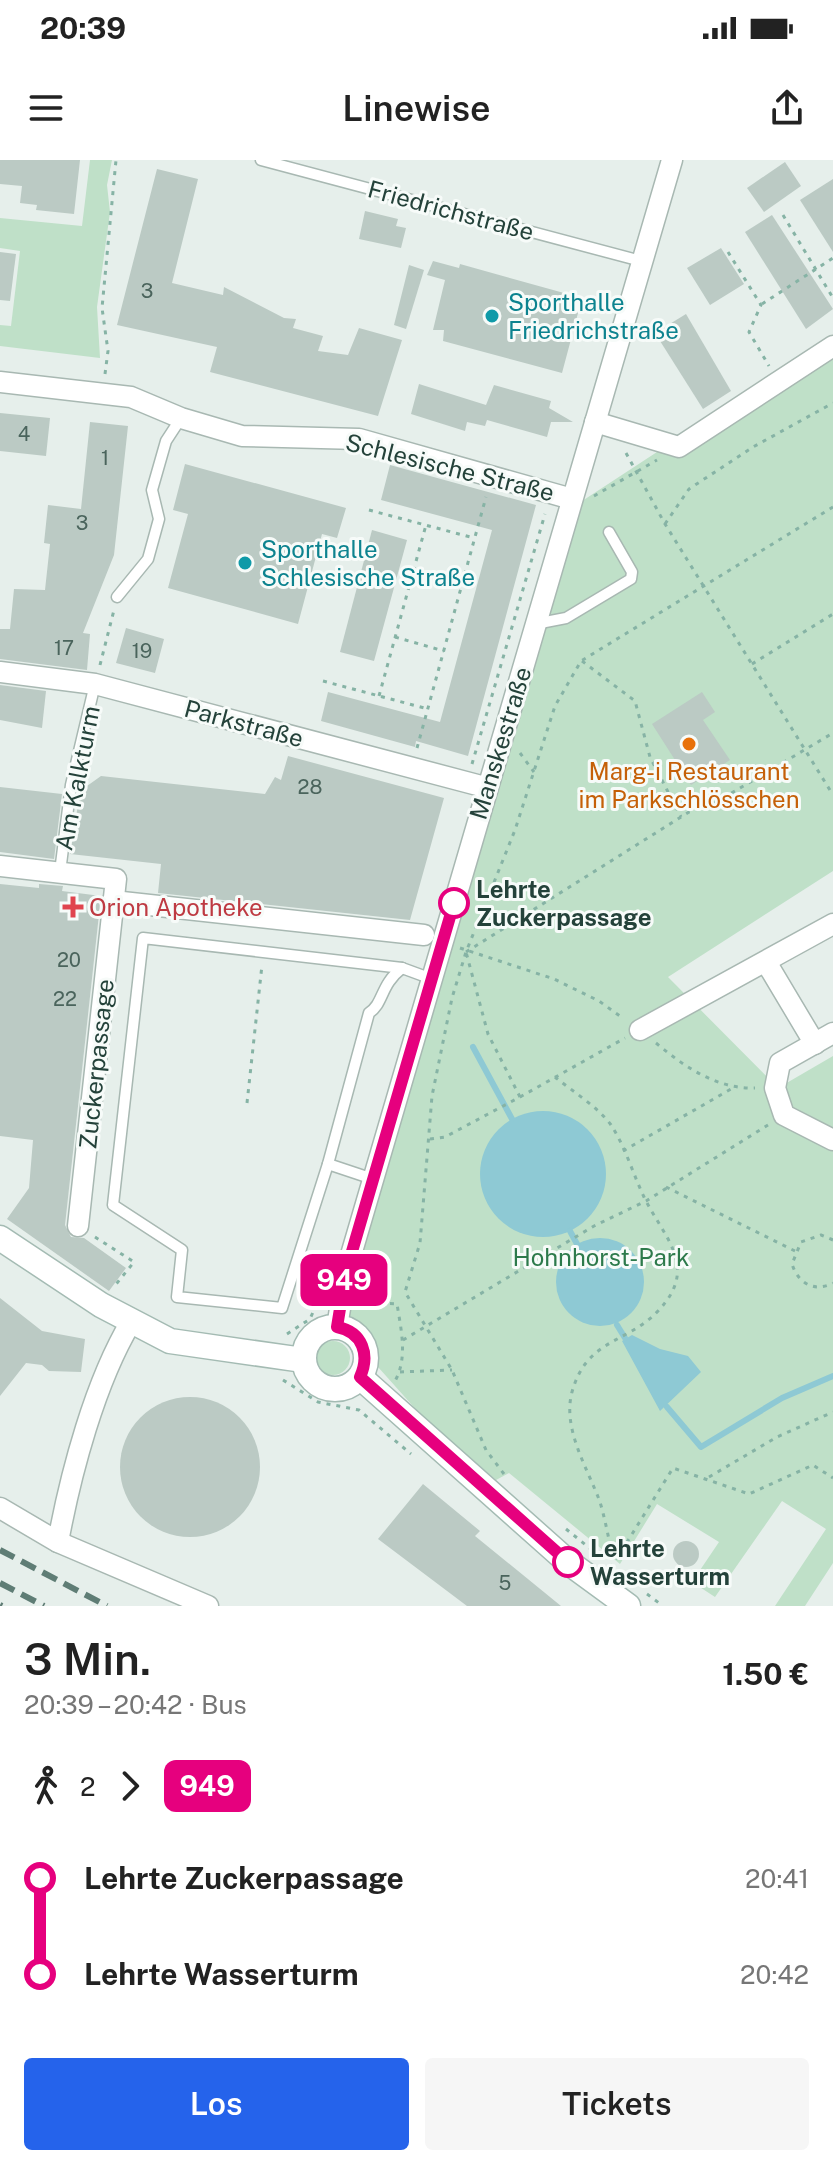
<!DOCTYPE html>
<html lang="de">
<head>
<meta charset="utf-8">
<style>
  :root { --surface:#fff; --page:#f6f6f6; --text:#222; --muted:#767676; --accent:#2563eb }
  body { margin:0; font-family:"Public Sans",sans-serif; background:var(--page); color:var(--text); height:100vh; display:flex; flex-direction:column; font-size:30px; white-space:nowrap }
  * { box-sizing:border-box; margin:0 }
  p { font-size:26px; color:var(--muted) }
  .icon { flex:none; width:44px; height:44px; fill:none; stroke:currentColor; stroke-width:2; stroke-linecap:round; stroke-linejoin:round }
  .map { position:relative; height:1446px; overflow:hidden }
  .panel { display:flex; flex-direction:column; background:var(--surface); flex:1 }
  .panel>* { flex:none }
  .badge { padding:0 16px; border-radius:12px; font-size:28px; line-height:52px }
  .map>.badge { position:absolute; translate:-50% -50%; box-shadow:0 0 0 4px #fff }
  .legs { display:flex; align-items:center; gap:12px; height:88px; padding:0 24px; font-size:26px }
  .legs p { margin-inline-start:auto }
  .headline { display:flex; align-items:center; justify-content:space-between; height:136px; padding:0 24px }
  h1 { font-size:44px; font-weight:600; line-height:60px }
  .cta { display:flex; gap:16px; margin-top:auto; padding:16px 24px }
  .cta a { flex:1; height:92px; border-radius:8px; background:var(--accent); color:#fff; font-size:32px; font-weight:600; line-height:92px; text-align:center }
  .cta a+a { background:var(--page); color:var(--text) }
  ul { padding:0 24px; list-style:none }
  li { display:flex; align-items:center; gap:28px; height:96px; font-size:30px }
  li i { display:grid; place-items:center; width:12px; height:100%; margin:0 10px; background:currentColor }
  li i::after { content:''; width:20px; height:20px; margin:-10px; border:6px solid; border-radius:50%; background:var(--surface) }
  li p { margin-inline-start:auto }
  li:first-child i { background:linear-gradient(#0000 50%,currentColor 0) }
  li:last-child i { background:linear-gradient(currentColor 50%,#0000 0) }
  .status { display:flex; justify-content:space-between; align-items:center; height:56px; padding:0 40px; background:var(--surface); direction:ltr }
  .status svg { height:22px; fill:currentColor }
  header { display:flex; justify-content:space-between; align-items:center; height:104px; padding:0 24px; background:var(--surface); font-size:36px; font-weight:600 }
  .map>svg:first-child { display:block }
  .green { fill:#bfe0c8 }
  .water { fill:#8ec9d4 }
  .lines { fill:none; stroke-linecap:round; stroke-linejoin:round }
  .stream { stroke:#8ec9d4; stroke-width:6 }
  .building { fill:#bbcac4 }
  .lane-casing { stroke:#a8b8b2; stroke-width:13 }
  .street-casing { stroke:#a8b8b2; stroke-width:23 }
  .secondary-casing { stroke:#a4bbb3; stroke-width:27 }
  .path { stroke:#86b3a5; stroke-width:3; stroke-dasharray:4 6; stroke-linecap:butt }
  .lane { stroke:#fff; stroke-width:10 }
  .street { stroke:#fff; stroke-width:20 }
  .secondary { stroke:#fff; stroke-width:24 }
  .rail { stroke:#5f7d75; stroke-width:6; stroke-dasharray:16 8; stroke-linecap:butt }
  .line-1-casing { stroke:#fff; stroke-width:18 }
  .line-1 { stroke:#e6007e; stroke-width:12 }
  .culture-dot { fill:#0f9aa8; stroke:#f7fbf9; stroke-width:3 }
  .food-dot { fill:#e8710a; stroke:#f7fbf9; stroke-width:3 }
  .stop-1-dot { fill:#fff; stroke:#e6007e; stroke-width:4 }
  .health-dot { fill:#e0444e; stroke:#f7fbf9; stroke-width:3 }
  .labels { text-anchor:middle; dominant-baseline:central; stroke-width:6; stroke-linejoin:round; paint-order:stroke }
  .number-label { font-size:20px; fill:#4a645c }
  .street-label { font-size:24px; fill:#24423a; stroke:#f7fbf9 }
  .culture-label { font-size:24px; fill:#0d838f; stroke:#f7fbf9; text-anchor:start }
  .food-label { font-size:24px; fill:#c56008; stroke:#f7fbf9 }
  .stop-label { font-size:24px; font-weight:bold; fill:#24423a; stroke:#f7fbf9; text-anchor:start }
  .health-label { font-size:24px; fill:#be3a42; stroke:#f7fbf9; text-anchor:start }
  .park-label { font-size:24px; fill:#2d7a4b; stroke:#f7fbf9 }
</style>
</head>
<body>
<div class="status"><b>20:39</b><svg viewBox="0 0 49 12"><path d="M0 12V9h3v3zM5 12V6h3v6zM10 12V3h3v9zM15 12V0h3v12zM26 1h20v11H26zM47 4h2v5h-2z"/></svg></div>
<header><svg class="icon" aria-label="menu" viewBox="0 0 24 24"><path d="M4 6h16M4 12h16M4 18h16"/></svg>Linewise<svg class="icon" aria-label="share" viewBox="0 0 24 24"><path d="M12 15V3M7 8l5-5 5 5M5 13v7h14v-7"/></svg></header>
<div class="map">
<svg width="833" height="1446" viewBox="0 0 833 1446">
  <rect width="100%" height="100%" fill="#e6efeb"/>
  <g class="green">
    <polygon points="90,0 112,0 107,25 110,52 97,147 100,198 0,186 0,165 11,166 20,91 0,88 0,58 82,66"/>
    <polygon points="833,177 833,711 668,817 778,928 833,896 833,1403 805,1446 775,1446 826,1369 782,1341 715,1437 692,1422 719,1382 657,1344 620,1404 509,1313 496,1320 420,1254 378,1207 374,1177 344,1155 576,345"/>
    <circle cx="333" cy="1198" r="17"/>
  </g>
  <g class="water">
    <circle cx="543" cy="1014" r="63"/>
    <circle cx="600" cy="1122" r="44"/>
    <polygon points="632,1175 660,1189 688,1196 701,1212 660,1251 622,1181"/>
  </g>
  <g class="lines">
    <g class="stream">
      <polyline points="473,887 512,959"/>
      <polyline points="570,1071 577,1084"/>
      <polyline points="617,1165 625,1178"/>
      <polyline points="667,1247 701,1287 782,1238 833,1216"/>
    </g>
  </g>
  <g class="building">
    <polygon points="0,0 80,0 74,54 36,50 37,45 20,43 22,26 0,24"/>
    <polygon points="785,2 801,26 764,52 747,28"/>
    <polygon points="157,9 198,19 172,123 223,135 224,127 284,158 296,159 293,168 323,176 318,191 348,195 359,168 402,180 378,256 210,212 217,187 117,165"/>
    <polygon points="833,19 833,92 800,40"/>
    <polygon points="365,51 398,59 396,66 406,68 401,88 359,79"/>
    <polygon points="772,55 833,149 806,169 745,72"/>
    <polygon points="721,88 744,124 710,145 687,108"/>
    <polygon points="0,92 16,94 10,141 0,140"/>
    <polygon points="433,101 459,108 460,104 582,138 562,213 443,181 444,170 433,170 445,120 427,115"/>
    <polygon points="409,105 424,110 406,169 394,165"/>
    <polygon points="686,154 731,231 703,249 655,173"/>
    <polygon points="419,224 486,245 494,225 551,241 549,248 573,262 551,262 547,277 487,260 485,266 467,262 465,271 411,254"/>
    <polygon points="0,253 50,258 46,296 0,291"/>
    <polygon points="90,262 128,266 114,395 83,473 90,474 87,510 0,499 0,469 10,469 14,429 45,430 50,384 44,383 48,345 81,349"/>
    <polygon points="185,304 346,348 337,378 322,374 298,464 168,428 188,354 173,350"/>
    <polygon points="390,305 536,345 468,596 416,581 415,587 321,561 328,532 440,562 492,370 381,340"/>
    <polygon points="372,370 407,380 374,501 340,492"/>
    <polygon points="126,468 164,479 155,513 116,503"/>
    <polygon points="0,525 46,531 42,568 0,560"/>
    <polygon points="702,532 715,552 703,560 730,600 691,625 652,564"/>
    <polygon points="288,596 444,638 410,760 158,733 161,704 70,694 81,626 87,626 101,616 265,634 275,617 281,620"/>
    <polygon points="0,627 62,634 54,699 0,692"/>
    <polygon points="0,724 39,728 39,724 63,726 62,731 101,736 65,1065 71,1077 84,1078 126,1108 109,1131 7,1059 29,1028 33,980 0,976"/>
    <polygon points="0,1138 42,1171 85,1179 81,1212 49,1211 42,1205 26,1203 0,1236"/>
    <circle cx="190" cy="1307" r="70"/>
    <polygon points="423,1324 480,1371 475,1376 561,1446 467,1446 378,1379"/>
    <circle cx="686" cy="1394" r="13"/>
  </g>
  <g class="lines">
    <g class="lane-casing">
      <g id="lane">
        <polyline points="261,0 641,101"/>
        <polyline points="117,437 148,399 159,359 152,330 166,281 181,258"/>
        <polyline points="535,464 566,458 631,419 632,412 609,372"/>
        <polyline points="60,712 71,625 95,524"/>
        <path d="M328,1004L369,853C384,843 380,825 402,808"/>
        <polyline points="373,1019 328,1004 282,1148 177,1137 182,1090 113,1045 143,778 402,808 432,819"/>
      </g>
    </g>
    <g class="street-casing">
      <g id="street">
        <polyline points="0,222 131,237 181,258 242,276 359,279 572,339"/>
        <polyline points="595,262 679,287 833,186"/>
        <polyline points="0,512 95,524 485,627"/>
        <polyline points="0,706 116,719 78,1066"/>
        <polyline points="113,741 424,775"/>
        <polyline points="766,802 815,884"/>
        <polyline points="640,870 833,764"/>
        <polyline points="833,873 780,903 775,928 784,955 833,980"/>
        <polyline points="337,1167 346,1112 672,0"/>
        <polyline points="0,1348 58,1382 208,1446"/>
        <path d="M58,1382C71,1312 95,1222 131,1162"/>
      </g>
    </g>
    <g class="secondary-casing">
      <g id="secondary">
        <polyline points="0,1078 101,1145 170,1181 303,1200"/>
        <circle cx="335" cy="1198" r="31"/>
        <polyline points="360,1217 568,1402 628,1446"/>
      </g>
    </g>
    <g class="path">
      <polyline points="783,55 833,138"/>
      <polyline points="728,92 761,145 749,172 769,206"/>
      <polyline points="762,144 833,98"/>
      <polyline points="105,214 108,191 102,148 116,0"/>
      <polyline points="626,293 665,364 833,635"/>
      <polyline points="594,336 657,300"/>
      <polyline points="369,350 474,378"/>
      <polyline points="665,364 689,329 753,287 833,243"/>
      <polyline points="413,411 462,424"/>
      <polyline points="395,477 444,491"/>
      <polyline points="582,501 635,541 650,597 681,657"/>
      <polyline points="752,504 833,454"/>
      <polyline points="100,505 114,450"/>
      <polyline points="323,521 428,549"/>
      <polyline points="379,536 426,365"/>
      <polyline points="417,588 486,337"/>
      <polyline points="520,593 534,612"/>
      <polyline points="472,604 545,354"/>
      <polyline points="460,788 554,819 599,841 624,859"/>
      <polyline points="466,792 689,652 713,644 833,573"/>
      <path d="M656,883C685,907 716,929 755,928"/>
      <path d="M555,917C572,931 598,947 611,965C625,986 633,1014 644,1037C664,1078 700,1107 658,1151C627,1184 587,1178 572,1232C562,1269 588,1309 600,1342C606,1362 609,1382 614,1402"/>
      <polyline points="520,937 625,878"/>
      <polyline points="247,943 262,805"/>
      <polyline points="430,979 445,977 520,937 488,874 466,792"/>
      <polyline points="623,991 731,929"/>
      <polyline points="666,1027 795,1091"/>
      <polyline points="95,1077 134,1102 113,1128"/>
      <path d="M833,1080L821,1075L801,1082L792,1104C798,1123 814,1133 833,1123"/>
      <path d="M360,1142L397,1144C401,1169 408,1198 395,1221"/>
      <polyline points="287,1174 310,1159 321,1134"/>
      <polyline points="403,1180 594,1066 646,1041 768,965"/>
      <polyline points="400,1212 452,1210"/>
      <polyline points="283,1220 318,1242 359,1250 411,1294"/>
      <polyline points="504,1314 486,1290 452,1210 405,1132 420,1083 432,936 452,838 466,792 515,670 555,546 581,501 833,347"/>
      <polyline points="709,1317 777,1277 833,1252"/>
      <polyline points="566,1369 597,1394"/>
      <polyline points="611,1408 673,1308 749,1334 813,1305 833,1318"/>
      <polyline points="647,1434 663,1446"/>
    </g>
    <use href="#lane" class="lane"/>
    <use href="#street" class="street"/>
    <use href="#secondary" class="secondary"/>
    <g class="rail">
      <polyline points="0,1390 107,1446"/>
      <polyline points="0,1423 44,1446"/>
      <polyline points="0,1445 2,1446"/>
    </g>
  </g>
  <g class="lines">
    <g class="line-1-casing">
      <path id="line-1" d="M454,743L346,1112L337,1167C363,1172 370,1195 360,1217L568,1402"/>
    </g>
    <use href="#line-1" class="line-1"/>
  </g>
  <g class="culture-dot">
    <circle cx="492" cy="156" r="8"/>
    <circle cx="245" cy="403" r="8"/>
  </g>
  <circle class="food-dot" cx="689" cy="584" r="8"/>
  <g class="stop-1-dot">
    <circle cx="454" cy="743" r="14"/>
    <circle cx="568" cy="1402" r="14"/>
  </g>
  <path class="health-dot" d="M69 735h8v8h8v8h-8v8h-8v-8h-8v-8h8z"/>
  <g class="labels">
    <g class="number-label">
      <text x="147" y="131">3</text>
      <text x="24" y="274">4</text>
      <text x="105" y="298">1</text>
      <text x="82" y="363">3</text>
      <text x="64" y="488">17</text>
      <text x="142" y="491">19</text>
      <text x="310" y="627">28</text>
      <text x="69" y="800">20</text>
      <text x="65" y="839">22</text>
      <text x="505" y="1423">5</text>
    </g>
    <g class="street-label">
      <text transform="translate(451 50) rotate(15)">Friedrichstraße</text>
      <text transform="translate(450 307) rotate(14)">Schlesische Straße</text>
      <text transform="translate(244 563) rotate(15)">Parkstraße</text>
      <text transform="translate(500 583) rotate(-73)">Manskestraße</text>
      <text transform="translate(77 618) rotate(-79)">Am Kalkturm</text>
      <text transform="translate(96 904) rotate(-84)">Zuckerpassage</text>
    </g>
    <g class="culture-label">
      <text x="508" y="142">Sporthalle<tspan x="508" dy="28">Friedrichstraße</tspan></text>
      <text x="261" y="389">Sporthalle<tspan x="261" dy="28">Schlesische Straße</tspan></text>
    </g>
    <g class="food-label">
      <text x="689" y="611">Marg-i Restaurant<tspan x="689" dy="28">im Parkschlösschen</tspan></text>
    </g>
    <g class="stop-label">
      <text x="476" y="729">Lehrte<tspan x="476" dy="28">Zuckerpassage</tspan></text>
      <text x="590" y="1388">Lehrte<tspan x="590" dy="28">Wasserturm</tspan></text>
    </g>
    <g class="health-label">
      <text x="89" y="747">Orion Apotheke</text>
    </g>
    <g class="park-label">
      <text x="601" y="1097">Hohnhorst-Park</text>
    </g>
  </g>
</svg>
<b class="badge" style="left:344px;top:1120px;background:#e6007e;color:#fff">949</b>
</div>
<section class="panel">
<div class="headline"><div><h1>3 Min.</h1><p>20:39 – 20:42 · Bus</p></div><b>1.50 €</b></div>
<div class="legs"><svg class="icon" aria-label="walk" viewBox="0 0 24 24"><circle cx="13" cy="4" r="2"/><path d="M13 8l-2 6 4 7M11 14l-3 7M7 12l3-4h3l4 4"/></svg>2<svg class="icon" aria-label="forward" viewBox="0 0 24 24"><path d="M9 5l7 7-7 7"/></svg><b class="badge" style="background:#e6007e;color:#fff">949</b></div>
<ul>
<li><i style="color:#e6007e"></i><b>Lehrte Zuckerpassage</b><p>20:41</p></li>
<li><i style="color:#e6007e"></i><b>Lehrte Wasserturm</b><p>20:42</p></li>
</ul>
<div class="cta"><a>Los</a><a>Tickets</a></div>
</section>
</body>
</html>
